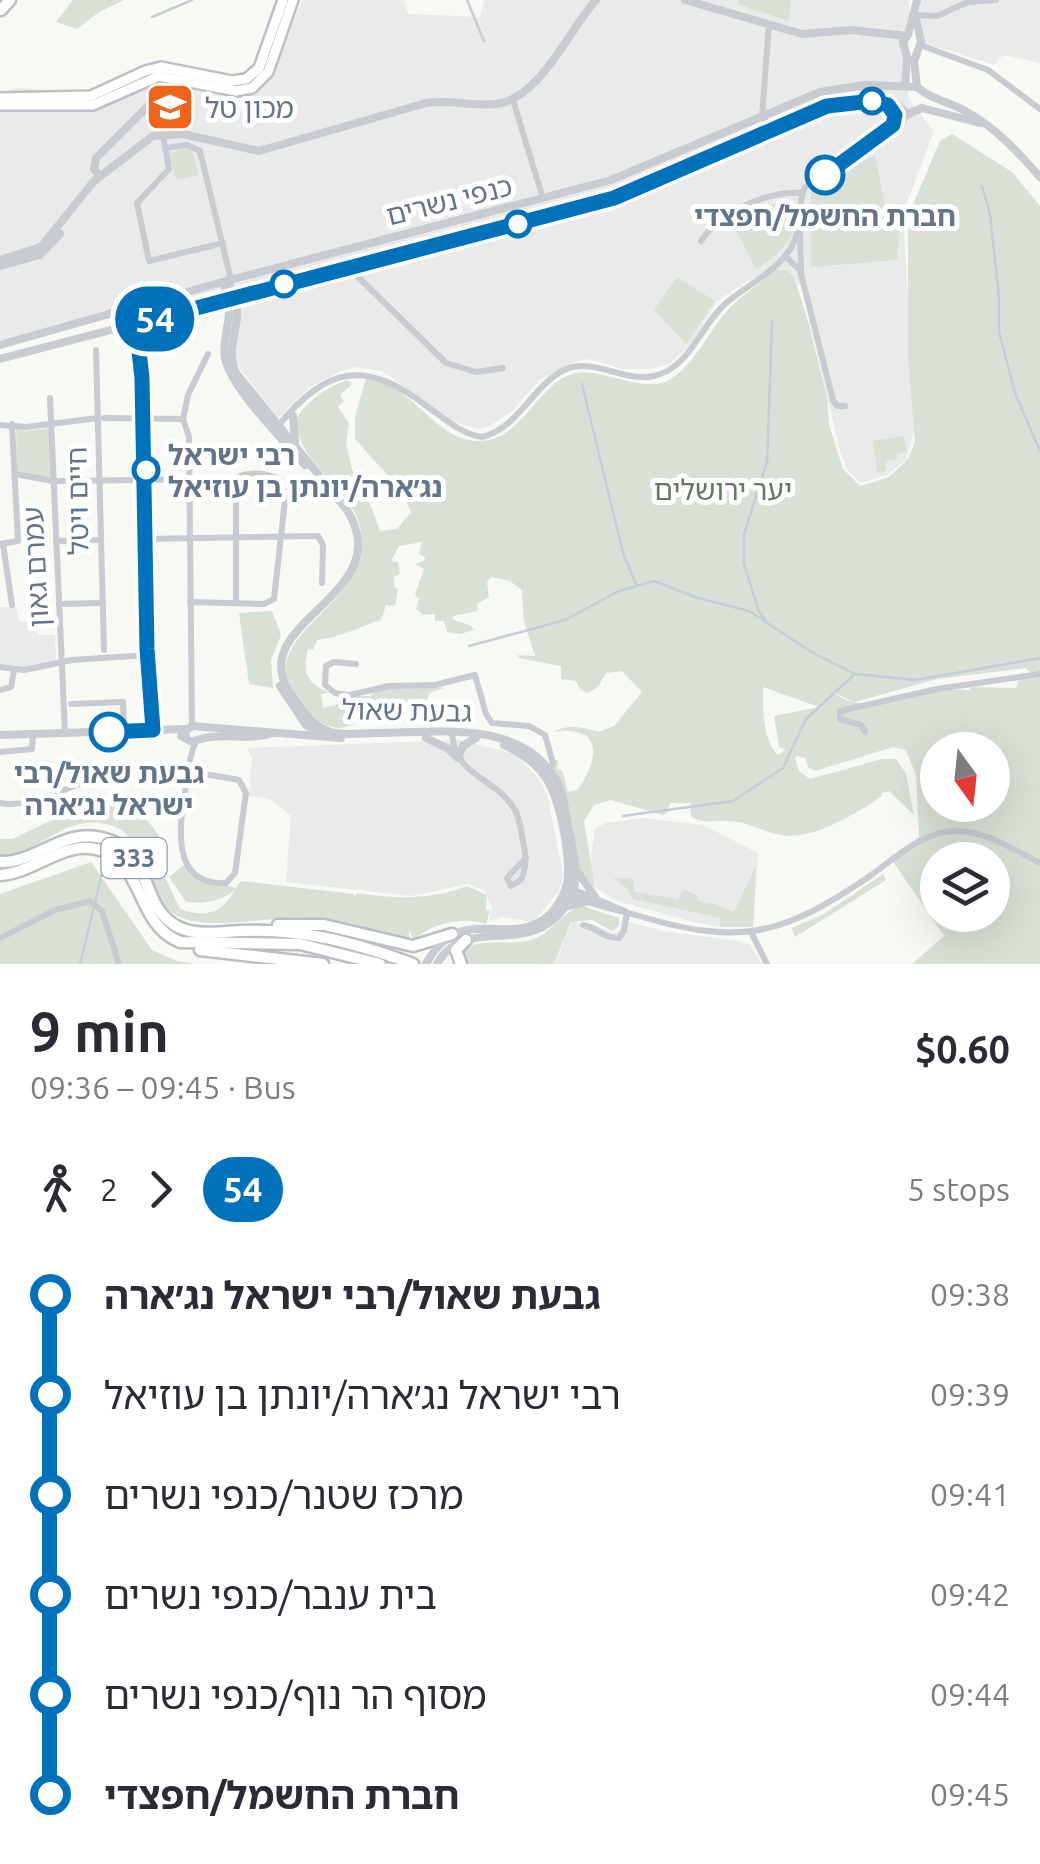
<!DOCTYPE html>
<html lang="en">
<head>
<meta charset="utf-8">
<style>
  :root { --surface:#fff; --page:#f7f7f7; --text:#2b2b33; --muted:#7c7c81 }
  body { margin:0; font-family:Ubuntu,"Noto Sans Hebrew",sans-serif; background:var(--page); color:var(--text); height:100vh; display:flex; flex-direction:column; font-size:38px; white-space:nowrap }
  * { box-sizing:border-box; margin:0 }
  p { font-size:32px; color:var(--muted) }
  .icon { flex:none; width:55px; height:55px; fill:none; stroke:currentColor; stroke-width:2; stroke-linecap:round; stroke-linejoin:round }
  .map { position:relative; height:964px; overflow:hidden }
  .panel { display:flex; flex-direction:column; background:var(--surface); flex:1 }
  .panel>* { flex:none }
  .badge { padding:0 20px; border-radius:32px; font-size:35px; line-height:65px }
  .needle { width:65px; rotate:165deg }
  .buttons { position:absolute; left:920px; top:732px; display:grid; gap:20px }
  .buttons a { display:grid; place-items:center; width:90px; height:90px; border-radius:50%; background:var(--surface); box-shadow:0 10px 40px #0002; font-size:50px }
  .map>.badge { position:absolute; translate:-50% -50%; box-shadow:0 0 0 5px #fff }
  .legs { display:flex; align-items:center; gap:15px; height:110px; padding:0 30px; font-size:32px }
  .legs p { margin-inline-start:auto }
  .headline { display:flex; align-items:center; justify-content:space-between; height:170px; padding:0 30px }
  h1 { font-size:55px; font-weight:700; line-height:75px }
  ul { padding:0 30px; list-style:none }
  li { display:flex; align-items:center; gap:35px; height:100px; font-size:38px }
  li i { display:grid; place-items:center; width:15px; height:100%; margin:0 12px; background:currentColor }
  li i::after { content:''; width:25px; height:25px; margin:-12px; border:8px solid; border-radius:50%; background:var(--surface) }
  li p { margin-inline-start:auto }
  li:first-child i { background:linear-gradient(#0000 50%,currentColor 0) }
  li:last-child i { background:linear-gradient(currentColor 50%,#0000 0) }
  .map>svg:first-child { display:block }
  .built { fill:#e9eae9 }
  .green { fill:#d9e1d6; fill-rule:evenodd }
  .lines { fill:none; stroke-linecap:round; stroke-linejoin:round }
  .stream { stroke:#c4ced4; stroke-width:2.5 }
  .secondary-casing { stroke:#bcc0c6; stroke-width:14 }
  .primary-casing { stroke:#bbbec3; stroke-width:15 }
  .minor { stroke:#c8cbcf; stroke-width:6 }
  .tertiary { stroke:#c8cbcf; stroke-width:8 }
  .secondary { stroke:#fff; stroke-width:9 }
  .primary { stroke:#fff; stroke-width:10 }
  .line-1-casing { stroke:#fff; stroke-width:22 }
  .line-1 { stroke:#0072bc; stroke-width:15 }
  .stop-1-dot { fill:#fff; stroke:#0072bc; stroke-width:5 }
  .labels { text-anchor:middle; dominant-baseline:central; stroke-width:10; stroke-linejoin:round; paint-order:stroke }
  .shield { fill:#fff; stroke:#939eac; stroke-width:2.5 }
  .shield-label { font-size:25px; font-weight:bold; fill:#657589 }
  .poi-label { font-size:28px; fill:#657589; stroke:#fff; text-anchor:start }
  .street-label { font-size:28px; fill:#657589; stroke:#fff }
  .stop-label { font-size:28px; font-weight:bold; fill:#657589; stroke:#fff }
  .park-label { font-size:28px; fill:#637a60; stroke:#fff }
</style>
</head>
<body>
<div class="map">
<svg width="1040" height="964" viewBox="0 0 1040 964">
  <rect width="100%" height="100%" fill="#f8f8f5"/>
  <g class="built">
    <polygon points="302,0 404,0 408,14 480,17 484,0 909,0 908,98 934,131 903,213 915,427 906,459 887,475 861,483 848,471 839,447 802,288 791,275 748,281 717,301 693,342 670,364 650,369 623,369 589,359 571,363 540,380 512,411 490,426 478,429 452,421 382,371 357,367 338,372 310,387 278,418 240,369 233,346 235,285 18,342 0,342 0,99 4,94 15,88 114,94 156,77 255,89 272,72"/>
    <polygon points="919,0 1040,0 1040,63 1003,55 995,65 917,41"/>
    <polygon points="0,607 16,607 19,622 36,621 37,635 55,635 56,661 17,668 0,664"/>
    <polygon points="460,740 515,754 539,779 548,798 563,875 559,891 533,922 502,917 489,921 492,907 485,891 468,884 411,896 286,882 291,816 270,799 249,796 252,758 247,748"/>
    <polygon points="643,818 703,825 758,853 753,927 720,927 693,922 617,901 596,888 590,861 595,829 605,823"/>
    <polygon points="621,920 663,931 737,941 749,944 762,964 555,964 572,922 591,924 613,933 619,931"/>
  </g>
  <g class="green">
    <polygon points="73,0 124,0 99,12 77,29 56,22"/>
    <polygon points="738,0 791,0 788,21 737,4"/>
    <path d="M952,134L1012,172L1040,206V964H912L944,936L892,860L919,837L916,775L906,750L893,747L815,771L808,767L805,758L797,756L795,759L799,771L810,779L882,759H896L906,774L914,815L889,791L881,793L882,796C854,815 814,840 781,835C763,832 746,821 728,821C712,820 703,825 691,816L690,803H670L667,813L663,815L611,800L594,805L584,821L595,889L577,864L554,772V760H558L557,769L562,770L568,792L578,790C598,759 605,725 554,732C565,724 585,727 598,732L614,726L642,692L622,671L606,673L598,687L587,693L580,689L576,681L561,679V666L519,658L518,655L535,656L524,621L522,590L510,581L491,577L487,582L489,597L477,604L478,611L453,616V620L470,625L474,630L460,634L447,632L444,621H435V614L423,615L416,609L419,599L415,595L424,569L415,564L424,561L425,557L419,554L422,542L399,546L391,561L398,562L400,574L393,577L395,588L398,589L395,606L386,605L381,620C360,627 337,638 317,640L313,650L308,649C301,677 309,682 329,693L321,694L323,708L338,704V696H370C386,681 422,686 444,688L430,693L426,702L383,703L372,710L371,717H355L354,724C341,730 330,729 318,720C221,640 374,616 361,532C355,489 298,466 296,420C305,402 327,387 347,380L352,384L340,395L344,401L338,407L349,423L346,444L352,469L370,504L380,531L397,529L411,512L400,489L355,439V417L366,378C375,381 386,383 394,388C422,404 442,439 476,441C521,444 537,383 573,374C603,366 643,396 671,379C696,363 709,330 729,309C743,294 761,283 776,270L788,271L794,277L809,324L827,397L829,425L843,469L860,486L889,477L908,459L915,442L908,357V216L940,141ZM1025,668L1039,678L1019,679L1016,688L971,687L970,690C959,690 947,689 936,690C901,695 866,716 834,693L855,702L937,679ZM763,687L819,707L774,716L779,747L785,750L778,755C762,739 763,708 763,687ZM938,750H992V805H938ZM938,860H992V915H938Z"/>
    <polygon points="187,149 192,151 199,175 176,180 169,153"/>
    <polygon points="875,155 885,204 902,203 897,260 811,267 811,191"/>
    <path d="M785,201H793C802,234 781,253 756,269L730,219Z"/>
    <polygon points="677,277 715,301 686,344 654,310"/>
    <polygon points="16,428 25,431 49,428 52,479 17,472"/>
    <polygon points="904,436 907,452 897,454 897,459 885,461 886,471 877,472 873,441"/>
    <polygon points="272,611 281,635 271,660 273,688 249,684 239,613"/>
    <path d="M120,801L136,805L159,836L158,844L148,849L149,866L161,869L180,909C206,918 221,914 236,889C222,901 206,904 186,902L169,877L185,864C203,892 211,880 236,888L241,881L354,894V898L357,893C394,899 433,900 467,886L487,895L486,910L490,911L486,924C463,916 432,923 413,940L409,930V942C375,932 340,920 304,918C268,916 204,933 174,914C144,895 153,829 100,823C58,818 32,860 0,856V839H12L84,805Z"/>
    <polygon points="91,862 152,950 177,961 196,964 0,964 0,894"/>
    <polygon points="756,866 753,927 720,927 721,918 633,899 627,888 613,878 634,879 634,892 678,899 684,889 698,896 697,900 707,904 709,902 734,912"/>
    <polygon points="883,874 886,880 795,937 792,928 824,914"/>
    <path d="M583,906L619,918V926L612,931L592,920L571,922L554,964H469L461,951C477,937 510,946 531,940C553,934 562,910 583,906Z"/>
  </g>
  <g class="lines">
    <g class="stream">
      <polyline points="467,0 484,41"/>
      <polyline points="152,17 192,0"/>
      <polyline points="982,186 990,214 999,297 999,332 1015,393 1040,451"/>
      <polyline points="582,384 623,553 636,584"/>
      <polyline points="766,620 759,612 744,564 744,534 767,462 772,321"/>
      <polyline points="469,646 565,620 619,591 654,581 698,598 749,611 813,653 855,674 916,680 1040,658"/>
      <polyline points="623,816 733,801 783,768 806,719 855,674"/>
      <polyline points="80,964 105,861"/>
    </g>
    <g class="secondary-casing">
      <g id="secondary">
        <polyline points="0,98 91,96 145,71 161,67 232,81 246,79 259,68 283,0"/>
        <polyline points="0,105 93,105 159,76 236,91 252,88 268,72 293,0"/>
      </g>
    </g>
    <g class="primary-casing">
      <g id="primary">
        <polyline points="1,10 10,0"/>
        <path d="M0,862C37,863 63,828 102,838C153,850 139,901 173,924C192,937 219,932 241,931C302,928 356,943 413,964"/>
        <path d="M0,875C36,873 66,837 103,851C145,868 137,925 180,942L300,944L380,964"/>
        <polyline points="278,925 324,925 413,946 452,934"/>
        <polyline points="200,950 323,964"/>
        <polyline points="461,964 456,950 466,940"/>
      </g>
    </g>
    <g class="minor">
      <polyline points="915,15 937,16 968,2 996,0"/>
      <polyline points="769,24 762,116 773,129"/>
      <polyline points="920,45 988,70 1040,109"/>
      <polyline points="513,100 541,192"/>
      <polyline points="163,135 169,169 137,203 149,261 223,243"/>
      <polyline points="165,148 187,145 200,151 231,280"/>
      <polyline points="800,233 801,270"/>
      <path d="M701,241C721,211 767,191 802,193"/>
      <polyline points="785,256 800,270 833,400 837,406 845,406"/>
      <polyline points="348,267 446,363 476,372 503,368"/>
      <polyline points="135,324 143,378 147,649 153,730"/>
      <polyline points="96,350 104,650"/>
      <polyline points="50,398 65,734"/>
      <polyline points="104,418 183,419"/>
      <polyline points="0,425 26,427 98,418"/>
      <path d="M277,427C328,365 365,359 428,407C445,419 461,434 482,437C519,428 532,386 564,370C592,356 625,383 654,376C689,368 699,329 723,306C744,286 777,273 792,246C803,227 796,206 805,187L841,166L910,114"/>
      <path d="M15,474L53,481L236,479C246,470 269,473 280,480L285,500L274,599L264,604L190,602"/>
      <polyline points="146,539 318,536 323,545 322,583"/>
      <polyline points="56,541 100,540"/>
      <polyline points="0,544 18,541 12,424"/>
      <polyline points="3,544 12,605"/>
      <polyline points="236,603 236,479"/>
      <polyline points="59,604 101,603"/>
      <polyline points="356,664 334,662 326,666 325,685 335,693 350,695 389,686 435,685 475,675 486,714 492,723 529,726 545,735 553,763 548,771"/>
      <polyline points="0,667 24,670 72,660 148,655"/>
      <polyline points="0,690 11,687 14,670"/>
      <polyline points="71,704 123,702 124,731"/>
      <polyline points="192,726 189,437 183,419 188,395 208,354"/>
      <polyline points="865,732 861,725 840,719 840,711 937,689 1040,674"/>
      <path d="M452,733C455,778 495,776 515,810C520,819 521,831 523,841C526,856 527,866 521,880L511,886"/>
      <polyline points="0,752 32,749 33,735"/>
      <path d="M0,803C35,810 84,777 121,770C152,765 207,774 239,780L246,793L235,873L226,883C166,886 181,817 187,780C189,766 190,753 196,741"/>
      <polyline points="511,886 507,878 526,858"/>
      <polyline points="572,889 625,911"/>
      <path d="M570,894C591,905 614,909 636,915C738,946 780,937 867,878C893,860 921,832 954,831C985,830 1014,850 1040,863"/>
      <path d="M583,925C597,927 604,939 619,938L624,931L627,913"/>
      <polyline points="751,932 767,964"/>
      <polyline points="0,938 55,910 90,901 102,911 119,964"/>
    </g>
    <g class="tertiary">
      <polyline points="685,0 802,34 851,30 907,36"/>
      <polyline points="915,15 921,42 914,61 917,87"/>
      <polyline points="908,35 917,0"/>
      <polyline points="905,86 907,57 903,42 907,36"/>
      <polyline points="885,103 894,113 893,125"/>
      <polyline points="922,108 980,123"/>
      <polyline points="100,177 94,169 96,158 162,92 164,67"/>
      <path d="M0,260L41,247L94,181L153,136L183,134L259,151L426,103C450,99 473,107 496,104C540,99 568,31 596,0"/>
      <polyline points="0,266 40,255 60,234"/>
      <path d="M231,280C228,292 233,293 236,304C241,328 225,346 236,373L347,510C400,595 245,621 289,691C299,706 312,727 331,732C345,736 362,733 376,733C433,733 517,719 553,775C563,789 565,809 568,825C572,849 582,877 570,899C533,964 468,910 437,964"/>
      <path d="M226,281C222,295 229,298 229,311C229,327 222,342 225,358C230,387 284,441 305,465"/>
      <path d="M0,345L226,281L611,180L820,92L865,85L917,87C931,100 951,102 967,112C996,128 1018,152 1040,177"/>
      <polyline points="0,359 590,205 629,192 827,106 880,101 896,104 908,114 922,108"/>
      <polyline points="293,416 295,441"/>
      <polyline points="280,686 306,725 321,736"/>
      <polyline points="0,735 186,729"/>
      <path d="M181,736L192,742C218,730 246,742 273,733"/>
      <polyline points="186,738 185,731 192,726 341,738"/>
      <polyline points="426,738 447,748 458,758 463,746 476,738"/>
      <polyline points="578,872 595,897"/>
      <polyline points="568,906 588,901"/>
      <path d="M426,964C461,900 507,950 548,916C558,907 568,889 568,876C569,850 560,799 546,778C536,763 520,752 504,745"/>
    </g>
    <use href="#secondary" class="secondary"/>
    <use href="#primary" class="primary"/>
  </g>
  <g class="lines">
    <g class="line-1-casing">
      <polyline id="line-1" points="109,732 153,730 147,649 142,378 136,324 614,198 827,106 872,101 888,105 895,115 893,125 825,175"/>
    </g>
    <use href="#line-1" class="line-1"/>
  </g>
  <defs>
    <g id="university-square" transform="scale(2.5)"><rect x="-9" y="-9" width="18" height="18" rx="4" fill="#f1641d" stroke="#fff"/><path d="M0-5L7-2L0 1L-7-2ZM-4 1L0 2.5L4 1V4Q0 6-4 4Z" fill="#fff"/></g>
  </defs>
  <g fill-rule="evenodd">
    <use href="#university-square" x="170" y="107"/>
  </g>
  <g class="stop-1-dot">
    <circle cx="872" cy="101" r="12"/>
    <circle cx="825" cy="175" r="18"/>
    <circle cx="518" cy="224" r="12"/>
    <circle cx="284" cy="284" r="12"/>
    <circle cx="146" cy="470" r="12"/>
    <circle cx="109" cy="732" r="18"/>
  </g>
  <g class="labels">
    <rect class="shield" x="101.5" y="838" width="65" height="40" rx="8"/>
    <g class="shield-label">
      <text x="134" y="858">333</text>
    </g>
    <g class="poi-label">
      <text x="205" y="107">מכון טל</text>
    </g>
    <g class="street-label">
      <text transform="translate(449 200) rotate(-14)">כנפי נשרים</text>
      <text transform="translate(77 501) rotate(-91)">חיים ויטל</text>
      <text transform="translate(35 567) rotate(-93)">עמרם גאון</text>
      <text transform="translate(407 710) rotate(1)">גבעת שאול</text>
    </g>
    <g class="stop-label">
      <text x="825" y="215">חברת החשמל/חפצדי</text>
      <text x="168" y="454" text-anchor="start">רבי ישראל<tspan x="168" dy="32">נג׳ארה/יונתן בן עוזיאל</tspan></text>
      <text x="109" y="772">גבעת שאול/רבי<tspan x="109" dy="32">ישראל נג׳ארה</tspan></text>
    </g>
    <g class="park-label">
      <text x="723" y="489">יער ירושלים</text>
    </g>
  </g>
</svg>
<div class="buttons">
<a><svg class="needle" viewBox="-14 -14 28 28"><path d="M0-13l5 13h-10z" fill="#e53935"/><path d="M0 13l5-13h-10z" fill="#7c7c81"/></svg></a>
<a><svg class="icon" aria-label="layers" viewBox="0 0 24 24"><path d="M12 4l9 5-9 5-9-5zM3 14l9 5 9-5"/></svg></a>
</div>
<b class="badge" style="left:155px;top:319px;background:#0072bc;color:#fff">54</b>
</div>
<section class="panel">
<div class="headline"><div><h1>9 min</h1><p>09:36 – 09:45 · Bus</p></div><b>$0.60</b></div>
<div class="legs"><svg class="icon" aria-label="walk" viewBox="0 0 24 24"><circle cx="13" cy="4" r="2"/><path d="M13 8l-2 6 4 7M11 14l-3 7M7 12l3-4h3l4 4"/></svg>2<svg class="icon" aria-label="forward" viewBox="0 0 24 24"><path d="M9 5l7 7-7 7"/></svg><b class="badge" style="background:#0072bc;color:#fff">54</b><p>5 stops</p></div>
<ul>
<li><i style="color:#0072bc"></i><b>גבעת שאול/רבי ישראל נג׳ארה</b><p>09:38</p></li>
<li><i style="color:#0072bc"></i><span>רבי ישראל נג׳ארה/יונתן בן עוזיאל</span><p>09:39</p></li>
<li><i style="color:#0072bc"></i><span>מרכז שטנר/כנפי נשרים</span><p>09:41</p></li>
<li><i style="color:#0072bc"></i><span>בית ענבר/כנפי נשרים</span><p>09:42</p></li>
<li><i style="color:#0072bc"></i><span>מסוף הר נוף/כנפי נשרים</span><p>09:44</p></li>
<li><i style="color:#0072bc"></i><b>חברת החשמל/חפצדי</b><p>09:45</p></li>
</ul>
</section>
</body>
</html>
